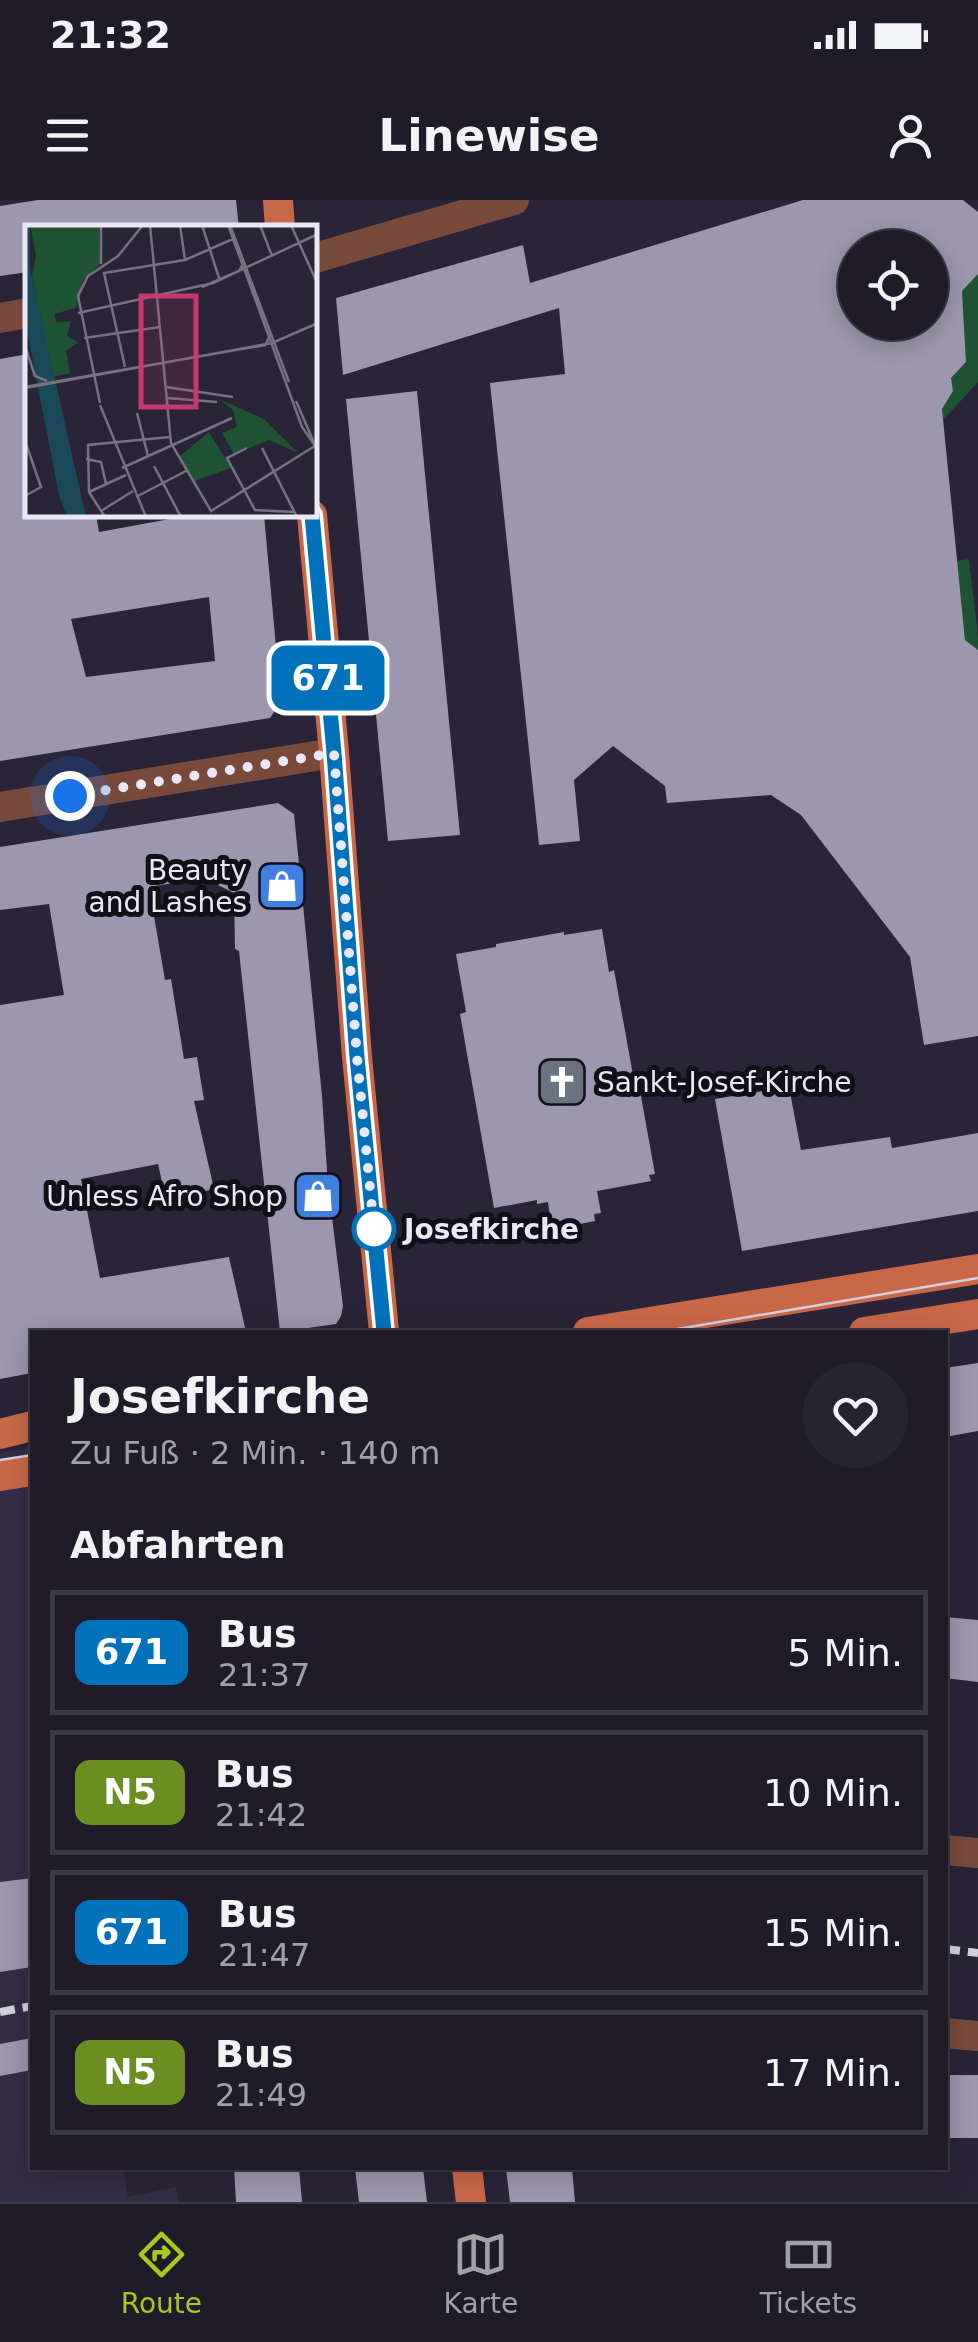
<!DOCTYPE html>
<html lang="de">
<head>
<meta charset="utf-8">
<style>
  :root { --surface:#1f1b29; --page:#272431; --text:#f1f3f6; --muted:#a1a1a8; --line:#3c3946; --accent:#a6c822 }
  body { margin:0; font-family:"DejaVu Sans",sans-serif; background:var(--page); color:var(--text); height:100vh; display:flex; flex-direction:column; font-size:38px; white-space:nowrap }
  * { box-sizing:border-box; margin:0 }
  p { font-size:32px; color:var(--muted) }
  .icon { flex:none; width:55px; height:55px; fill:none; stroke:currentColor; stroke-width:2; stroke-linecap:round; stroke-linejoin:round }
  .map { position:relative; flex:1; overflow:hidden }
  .side { position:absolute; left:30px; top:1130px; width:918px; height:840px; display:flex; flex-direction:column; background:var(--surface); border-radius:0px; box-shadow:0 5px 25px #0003,0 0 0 2px var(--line) }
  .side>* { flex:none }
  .badge { padding:0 20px; border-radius:15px; font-size:35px; line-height:65px }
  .controls { position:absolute; left:838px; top:30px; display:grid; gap:20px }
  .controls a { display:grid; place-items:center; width:110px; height:110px; border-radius:50%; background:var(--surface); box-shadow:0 5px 25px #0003,0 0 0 2px var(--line); font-size:50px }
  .you { position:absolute; width:50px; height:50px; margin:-25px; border:8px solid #fff; border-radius:50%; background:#1a73e8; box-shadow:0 0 0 15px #1a73e833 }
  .map>.badge { position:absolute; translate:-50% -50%; box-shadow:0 0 0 5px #fff }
  h2 { padding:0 40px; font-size:38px; line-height:90px }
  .round { display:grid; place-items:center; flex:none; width:105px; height:105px; border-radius:52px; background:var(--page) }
  .summary { display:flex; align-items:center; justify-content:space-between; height:170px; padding:0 40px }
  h1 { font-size:48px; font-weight:700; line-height:75px }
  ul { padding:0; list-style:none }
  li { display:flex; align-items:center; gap:30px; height:125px; margin:0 20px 15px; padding:0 20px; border:5px solid var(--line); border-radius:0px }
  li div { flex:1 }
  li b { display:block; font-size:38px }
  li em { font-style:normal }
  li .badge { min-width:110px; font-weight:700; text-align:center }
  .status { display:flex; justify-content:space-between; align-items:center; height:70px; padding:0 50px; background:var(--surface); direction:ltr }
  .status svg { height:28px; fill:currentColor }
  header { display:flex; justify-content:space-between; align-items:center; height:130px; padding:0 40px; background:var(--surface); font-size:45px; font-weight:700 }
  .tabs { display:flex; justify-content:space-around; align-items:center; height:140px; border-top:2px solid var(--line); background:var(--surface); font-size:28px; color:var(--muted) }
  .tabs a { display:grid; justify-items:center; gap:5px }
  .tabs .on { color:var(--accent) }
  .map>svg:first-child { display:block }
  .built { fill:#342d46 }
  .green { fill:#1e5333 }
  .building { fill:#9c96ae; fill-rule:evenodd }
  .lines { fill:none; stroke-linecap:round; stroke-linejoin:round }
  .minor { stroke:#794a3b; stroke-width:30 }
  .major { stroke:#c96849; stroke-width:30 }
  .tram { stroke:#d3d0de; stroke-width:2.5 }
  .rail { stroke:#d3d0de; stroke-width:8; stroke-dasharray:15 8; stroke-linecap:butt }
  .line-casing { stroke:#fff; stroke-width:22 }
  .line { stroke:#0072bc; stroke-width:15 }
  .walk { stroke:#ebe8f5; stroke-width:10; stroke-dasharray:0 18 }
  .stop-dot { fill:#fff; stroke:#0072bc; stroke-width:5 }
  .labels { text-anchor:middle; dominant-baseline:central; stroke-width:10; stroke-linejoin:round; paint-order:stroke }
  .poi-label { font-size:28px; fill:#ebe8f5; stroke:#110f17; text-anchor:end }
  .stop-label { font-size:28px; font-weight:bold; fill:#ebe8f5; stroke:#110f17; text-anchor:start }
  .inset-road { fill:none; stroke:#777283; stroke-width:2.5 }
  .view { fill:#c83772; fill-opacity:0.15; stroke:#c83772; stroke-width:5 }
  .inset-edge { fill:none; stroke:#ebe8f5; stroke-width:5 }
</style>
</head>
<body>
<div class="status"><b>21:32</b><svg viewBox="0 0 49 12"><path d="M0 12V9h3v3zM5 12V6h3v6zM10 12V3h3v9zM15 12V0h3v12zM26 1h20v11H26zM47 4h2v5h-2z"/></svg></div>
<header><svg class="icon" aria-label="menu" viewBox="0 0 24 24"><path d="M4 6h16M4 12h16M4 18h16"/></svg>Linewise<svg class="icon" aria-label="person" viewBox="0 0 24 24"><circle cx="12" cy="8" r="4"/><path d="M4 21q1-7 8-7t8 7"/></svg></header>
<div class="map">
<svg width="978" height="2002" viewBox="0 0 978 2002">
  <rect width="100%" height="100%" fill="#292437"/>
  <polygon class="built" points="32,1247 32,1968 123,1968 128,1997 176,1987 178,2002 0,2002 0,1253"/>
  <g class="green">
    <polygon points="978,74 978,182 943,220 942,209 953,191 951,178 966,162 962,91"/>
    <path d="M969,359C972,390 978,420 978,450L965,440L957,361Z"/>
  </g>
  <g class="building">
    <polygon points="38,0 236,0 239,28 28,28 28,72 0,76 0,6"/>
    <path d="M803,0H963L978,12V74L962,91L966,162L951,178L953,191L942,209L965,440L978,450V836L924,845L910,757L801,615L771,595L667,603L665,586L613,546L574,580L580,641L539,645L490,183L565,174L559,108L343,175L336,98L523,45L530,83ZM855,48H930V122H855Z"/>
    <path d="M28,154V315H96L99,332L192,315H264L281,502L270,518L0,561V159ZM209,397L215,461L86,477L71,419Z"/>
    <polygon points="417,191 460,635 388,641 346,199"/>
    <polygon points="278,603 294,614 322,896 328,985 343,1106 341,1116 336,1124 280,1132 239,751 235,749 234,693 204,678 149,687 165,780 171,779 184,859 197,857 204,900 194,901 214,989 166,1000 158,964 81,979 100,1078 229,1057 246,1132 32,1132 32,1173 0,1179 0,805 64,795 49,704 0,710 0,647"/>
    <polygon points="602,729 609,772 614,770 633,875 637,874 655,974 649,975 651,981 597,991 601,1013 594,1014 595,1021 559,1028 558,1021 551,1022 548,1002 537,1004 537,1000 494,1008 460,814 466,812 456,754 496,747 496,744 564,732 564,735"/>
    <polygon points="789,887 801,950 890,937 892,948 978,933 978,1011 742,1051 715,899"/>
    <polygon points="978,1163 978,1231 945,1237 945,1168"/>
    <polygon points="945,1417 978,1420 978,1482 945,1478"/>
    <polygon points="32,1678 32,1767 0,1772 0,1682"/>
    <polygon points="32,1838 32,1870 0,1876 0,1844"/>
    <polygon points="945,1875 978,1875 978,1938 947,1938"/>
    <polygon points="234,1968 299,1968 302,2002 236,2002"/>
    <polygon points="355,1968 423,1968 427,2002 359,2002"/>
    <polygon points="506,1968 572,1968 575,2002 510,2002"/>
  </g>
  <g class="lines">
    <g class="minor">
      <polyline points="315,58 514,0"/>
      <polyline points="0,118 28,113"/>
      <polyline points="0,607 334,553"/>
      <polyline points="945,1650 978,1653"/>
      <polyline points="945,1833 978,1836"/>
    </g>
    <g class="major">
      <polyline points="278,0 280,28"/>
      <polyline points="312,315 334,553 357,857 384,1132"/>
      <polyline points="588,1132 978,1069"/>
      <polyline points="864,1132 978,1114"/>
      <polyline points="0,1234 32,1226"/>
      <polyline points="0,1276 32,1271"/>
      <polyline points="467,1968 471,2002"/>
    </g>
    <g class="tram">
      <polyline points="660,1132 978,1078"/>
      <polyline points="0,1260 32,1255"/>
    </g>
    <g class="rail">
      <polyline points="945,1749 978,1753"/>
      <polyline points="0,1812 32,1806"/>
    </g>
  </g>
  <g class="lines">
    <g class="line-casing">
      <polyline id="line" points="312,315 334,553 357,857 384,1132"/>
    </g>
    <use href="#line" class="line"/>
    <polyline class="walk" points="70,596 334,553 357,857 374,1029"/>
  </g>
  <defs>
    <g id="shop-square" transform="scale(2.5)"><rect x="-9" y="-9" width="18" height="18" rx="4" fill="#3f7fe0" stroke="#110f17"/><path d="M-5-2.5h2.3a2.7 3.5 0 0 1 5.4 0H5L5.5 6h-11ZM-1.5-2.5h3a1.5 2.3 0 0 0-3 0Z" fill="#fff"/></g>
    <g id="church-square" transform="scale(2.5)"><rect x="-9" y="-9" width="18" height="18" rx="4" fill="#6b7280" stroke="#110f17"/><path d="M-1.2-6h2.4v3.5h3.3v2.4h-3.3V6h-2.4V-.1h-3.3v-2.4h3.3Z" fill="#fff"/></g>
  </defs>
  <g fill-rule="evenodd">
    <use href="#shop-square" x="282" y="686"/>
    <use href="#church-square" x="562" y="882"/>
    <use href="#shop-square" x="318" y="996"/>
  </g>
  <circle class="stop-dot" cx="374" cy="1029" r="20"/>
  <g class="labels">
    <g class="poi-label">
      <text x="247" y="670">Beauty<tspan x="247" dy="32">and Lashes</tspan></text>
      <text x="597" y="882" text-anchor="start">Sankt-Josef-Kirche</text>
      <text x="283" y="996">Unless Afro Shop</text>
    </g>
    <g class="stop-label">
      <text x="404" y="1029">Josefkirche</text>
    </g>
  </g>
  <g transform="translate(25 25)">
    <rect width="292" height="292" fill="#292437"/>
    <path d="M5,0L74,2L75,39L58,55L51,83L29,89L31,97L46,96L42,111L53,117L41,126L45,148L28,152L7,50L11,31ZM194,174L239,194L273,228L244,215L209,229L197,208L212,202L208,185ZM184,207L206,243L169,256L155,231Z" fill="#1e5333"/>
    <path d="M0,0H5V43L61,292H42L34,270L0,95Z" fill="#1a4a59"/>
    <path class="inset-road" d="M76,0V39M125,0L146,218L186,286L293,219M155,0L160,35M177,0L195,56M203,0L277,202L293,225M205,0L264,157M235,0L247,31M266,0L293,60M177,62L214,46L219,37M53,88L188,58L293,9M59,113L135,102M247,118L293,98M0,121L10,151L22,156M100,142L79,48L160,35L208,14M0,162L240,120L246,109M141,162L208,172M0,163L247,118M142,173L192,177M271,176L293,227M75,178L53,71L63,51L93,31L118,0M75,180L121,292M112,188L123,231M0,216L16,262L0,271M222,223L202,233L230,285L269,287M237,223L272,292M61,234L76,237L81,259M129,241L156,292M97,243L207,193M64,267L101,250M111,272L161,246M76,286L108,266M80,292L64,267L63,220L145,212"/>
    <path class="view" d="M116,71H171V182H116Z"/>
    <rect width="292" height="292" class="inset-edge"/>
  </g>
</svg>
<div class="controls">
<a><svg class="icon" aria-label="locate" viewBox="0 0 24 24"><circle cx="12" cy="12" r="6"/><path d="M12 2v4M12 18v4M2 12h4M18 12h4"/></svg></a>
</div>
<div class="you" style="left:70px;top:596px"></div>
<b class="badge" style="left:328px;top:478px;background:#0072bc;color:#fff">671</b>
<section class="side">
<div class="summary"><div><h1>Josefkirche</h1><p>Zu Fuß · 2 Min. · 140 m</p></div><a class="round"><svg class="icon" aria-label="heart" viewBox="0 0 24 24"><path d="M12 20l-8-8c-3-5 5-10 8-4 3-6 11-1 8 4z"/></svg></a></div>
<h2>Abfahrten</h2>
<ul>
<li><span class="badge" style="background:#0072bc;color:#fff">671</span><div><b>Bus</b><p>21:37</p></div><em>5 Min.</em></li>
<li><span class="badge" style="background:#6b8e23;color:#fff">N5</span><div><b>Bus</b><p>21:42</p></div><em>10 Min.</em></li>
<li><span class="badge" style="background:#0072bc;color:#fff">671</span><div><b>Bus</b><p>21:47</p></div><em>15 Min.</em></li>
<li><span class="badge" style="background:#6b8e23;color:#fff">N5</span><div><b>Bus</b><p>21:49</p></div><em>17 Min.</em></li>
</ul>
</section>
</div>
<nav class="tabs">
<a class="on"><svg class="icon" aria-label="directions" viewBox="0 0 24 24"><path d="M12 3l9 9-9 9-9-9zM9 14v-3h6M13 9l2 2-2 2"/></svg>Route</a>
<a><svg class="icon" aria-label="map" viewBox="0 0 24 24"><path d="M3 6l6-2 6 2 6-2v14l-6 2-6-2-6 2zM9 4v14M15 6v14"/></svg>Karte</a>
<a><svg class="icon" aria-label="tickets" viewBox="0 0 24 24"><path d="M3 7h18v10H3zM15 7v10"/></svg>Tickets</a>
</nav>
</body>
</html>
